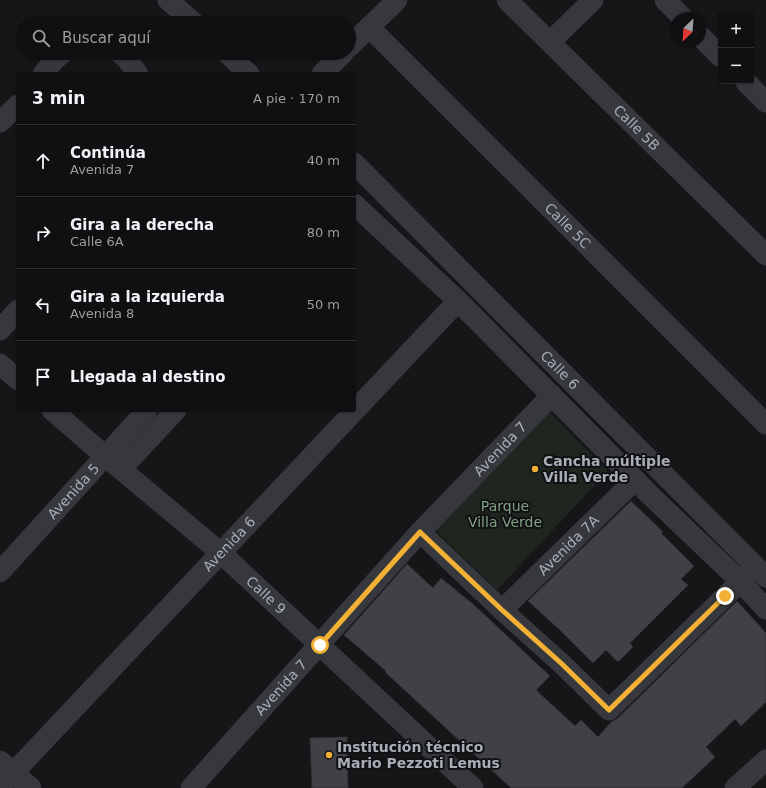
<!DOCTYPE html>
<html lang="es">
<head>
<meta charset="utf-8">
<style>
  :root { --surface:#101012; --page:#1e1e20; --text:#f1f3f6; --muted:#9c9d9f; --line:#303032 }
  body { margin:0; font-family:"DejaVu Sans",sans-serif; background:var(--page); color:var(--text) }
  .controls { position:absolute; right:12px; top:12px; display:grid; overflow:hidden; border-radius:4px; box-shadow:0 1px 3px #0004 }
  .controls button { width:36px; height:36px; display:grid; place-items:center; padding:0; border:0; border-bottom:1px solid var(--line); background:var(--surface); color:var(--text); font:20px sans-serif }
  .compass { position:absolute; left:670px; top:12px; width:36px; height:36px; border-radius:50%; background:var(--surface); box-shadow:0 1px 3px #0004; rotate:205deg }
  .stop { position:absolute; width:12px; height:12px; margin:-9px; border:3px solid #f2b134; border-radius:50%; background:#fff }
  .stop.end { background:#f2b134; border-color:#fff; box-shadow:0 1px 4px #0008 }
  .list { margin:0; padding:0; list-style:none }
  h2 { display:flex; justify-content:space-between; align-items:center; height:52px; margin:0; padding:0 16px; font-size:17px }
  h2 small { font-size:13px; font-weight:400; color:var(--muted) }
  .list li { display:grid; grid-template-columns:26px 1fr auto; gap:12px; align-items:center; box-sizing:border-box; height:72px; padding:0 16px; border-top:1px solid var(--line) }
  .list b { display:block; font-size:15px; white-space:nowrap }
  .list p { margin:0; font-size:13px; white-space:nowrap; color:var(--muted) }
  .list em { font-size:13px; font-style:normal; color:var(--muted) }
  .icon { flex:none; width:22px; height:22px; fill:none; stroke:currentColor; stroke-width:2; stroke-linecap:round; stroke-linejoin:round }
  .map { position:relative; flex:none; width:766px; height:788px; overflow:hidden }
  .search { position:absolute; background:var(--surface); box-shadow:0 1px 3px #0004; left:16px; top:16px; width:340px; height:44px; display:flex; align-items:center; gap:10px; box-sizing:border-box; padding:0 14px; border-radius:22px; color:var(--muted); font-size:15px }
  .panel { position:absolute; background:var(--surface); box-shadow:0 1px 3px #0004; left:16px; top:72px; width:340px; height:340px; border-radius:4px }
  .map>svg:first-child { display:block }
  .green { fill:#1e261f }
  .building { fill:#404145; stroke:#303034 }
  .lines { fill:none; stroke-linecap:round; stroke-linejoin:round }
  .street { stroke:#37383d; stroke-width:21 }
  .route { stroke:#f2b134; stroke-width:5 }
  .poi-dot { fill:#f2b134; stroke:#111113; stroke-width:1.5 }
  .labels { text-anchor:middle; stroke-width:4; stroke-linejoin:round; paint-order:stroke }
  .street-label { font-size:14px; fill:#a8adb8; stroke:#111113 }
  .poi-label { font-size:14px; font-weight:bold; fill:#a8adb8; stroke:#111113; text-anchor:start }
  .park-label { font-size:14px; fill:#7fa381; stroke:#111113 }
</style>
</head>
<body>
<div class="map">
<svg width="766" height="788" viewBox="0 0 766 788">
  <rect width="100%" height="100%" fill="#161618"/>
  <path class="green" d="M544,407L608,471L497,590L431,526Z"/>
  <g class="building">
    <path d="M631,501L663,532L661,533L694,566L681,579L688,585L630,643L633,647L618,662L606,650L593,663L562,632L528,601Z"/>
    <path d="M407,564L433,588L441,578L474,605L550,676L536,690L575,726L581,720L598,737L611,722L617,719L737,601L766,633V702L741,726L735,719L706,747L715,757L682,788H511L385,672L386,671L344,635Z"/>
    <path d="M347,737L348,788H312L310,738Z"/>
  </g>
  <g class="lines">
    <g class="street">
      <path d="M168,0L194,23"/>
      <path id="s1" d="M507,0L766,255"/>
      <path d="M665,0L683,18"/>
      <path id="s2" d="M369,27L766,424"/>
      <path d="M700,36L721,57"/>
      <path d="M550,42L593,0"/>
      <path d="M349,47L397,0"/>
      <path d="M120,53L126,58L138,74"/>
      <path d="M227,53L249,74"/>
      <path d="M43,74L55,59L63,53"/>
      <path d="M322,74L343,53"/>
      <path d="M745,81L766,102"/>
      <path d="M0,122L18,105"/>
      <path id="s3" d="M354,163L766,577"/>
      <path d="M354,204L458,301L650,495L740,581L766,609"/>
      <path d="M0,330L18,310"/>
      <path d="M0,364L18,380"/>
      <path id="s4" d="M52,410L105,456L221,553L473,788"/>
      <path d="M121,469L176,410"/>
      <path d="M420,532L502,610L562,664L609,710L750,572"/>
      <path id="s5" d="M0,572L147,410"/>
      <path id="s6" d="M502,610L635,480"/>
      <path d="M0,761L31,788"/>
      <path id="s7" d="M0,787L458,301"/>
      <path id="s8" d="M191,788L420,532L552,395"/>
      <path d="M735,788L766,760"/>
    </g>
  </g>
  <g class="lines">
    <path class="route" d="M320,645L420,532L502,610L562,664L609,710L725,596"/>
  </g>
  <g class="poi-dot">
    <circle cx="535" cy="469" r="4"/>
    <circle cx="329" cy="755" r="4"/>
  </g>
  <g class="labels">
    <g class="street-label">
      <text dy="5" stroke="none"><textPath href="#s1" startOffset="182">Calle 5B</textPath></text>
      <text dy="5" stroke="none"><textPath href="#s2" startOffset="281">Calle 5C</textPath></text>
      <text dy="5" stroke="none"><textPath href="#s3" startOffset="292">Calle 6</textPath></text>
      <text dy="5" stroke="none"><textPath href="#s8" startOffset="459">Avenida 7</textPath></text>
      <text dy="5" stroke="none"><textPath href="#s5" startOffset="109">Avenida 5</textPath></text>
      <text dy="5" stroke="none"><textPath href="#s7" startOffset="334">Avenida 6</textPath></text>
      <text dy="5" stroke="none"><textPath href="#s6" startOffset="93">Avenida 7A</textPath></text>
      <text dy="5" stroke="none"><textPath href="#s4" startOffset="283">Calle 9</textPath></text>
      <text dy="5" stroke="none"><textPath href="#s8" startOffset="135">Avenida 7</textPath></text>
    </g>
    <g class="poi-label">
      <text x="543" y="466">Cancha múltiple<tspan x="543" dy="16">Villa Verde</tspan></text>
      <text x="337" y="752">Institución técnico<tspan x="337" dy="16">Mario Pezzoti Lemus</tspan></text>
    </g>
    <g class="park-label">
      <text x="505" y="511">Parque<tspan x="505" dy="16">Villa Verde</tspan></text>
    </g>
  </g>
</svg>
<div class="controls">
<button>+</button>
<button>−</button>
</div>
<svg class="compass" viewBox="-18 -18 36 36"><path d="M0-13l5 13h-10z" fill="#e53935"/><path d="M0 13l5-13h-10z" fill="#9c9d9f"/></svg>
<div class="stop" style="left:320px;top:645px"></div>
<div class="stop end" style="left:725px;top:596px"></div>
<div class="search"><svg class="icon" aria-label="search" viewBox="0 0 24 24"><circle cx="10" cy="10" r="6"/><path d="M15 15l6 6"/></svg>Buscar aquí</div>
<section class="panel">
<h2>3 min<small>A pie · 170 m</small></h2>
<ul class="list">
<li><svg class="icon" aria-label="ahead" viewBox="0 0 24 24"><path d="M12 20V5M6 11l6-6 6 6"/></svg><div><b>Continúa</b><p>Avenida 7</p></div><em>40 m</em></li>
<li><svg class="icon" aria-label="right" viewBox="0 0 24 24"><path d="M7 20v-9h11M14 6l5 5-5 5"/></svg><div><b>Gira a la derecha</b><p>Calle 6A</p></div><em>80 m</em></li>
<li><svg class="icon" aria-label="left" viewBox="0 0 24 24"><path d="M17 20v-9H6M10 6l-5 5 5 5"/></svg><div><b>Gira a la izquierda</b><p>Avenida 8</p></div><em>50 m</em></li>
<li><svg class="icon" aria-label="arrive" viewBox="0 0 24 24"><path d="M6 21V4h12l-3 4 3 4H6"/></svg><div><b>Llegada al destino</b></div></li>
</ul>
</section>
</div>
</body>
</html>
